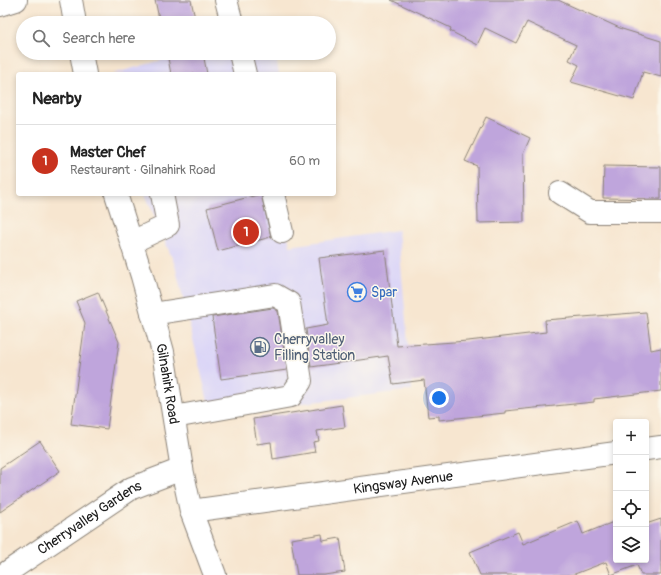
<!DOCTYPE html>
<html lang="en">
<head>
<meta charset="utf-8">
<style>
  :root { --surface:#fff; --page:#f2f2f2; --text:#222; --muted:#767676; --line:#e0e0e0; --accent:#c8321e }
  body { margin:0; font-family:Pangolin,sans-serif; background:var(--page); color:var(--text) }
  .controls { position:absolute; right:12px; bottom:12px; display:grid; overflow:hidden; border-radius:4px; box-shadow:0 2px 6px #0003 }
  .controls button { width:36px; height:36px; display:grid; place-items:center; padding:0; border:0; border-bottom:1px solid var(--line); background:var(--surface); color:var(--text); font:20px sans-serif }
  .you { position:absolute; left:439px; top:398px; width:14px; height:14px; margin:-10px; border:3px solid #fff; border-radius:50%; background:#1a73e8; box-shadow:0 0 0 6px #1a73e833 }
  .badge { display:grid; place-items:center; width:26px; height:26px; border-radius:50%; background:var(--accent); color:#fff; font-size:13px; font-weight:700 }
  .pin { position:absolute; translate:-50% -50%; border:2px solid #fff; box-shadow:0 1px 4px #0006 }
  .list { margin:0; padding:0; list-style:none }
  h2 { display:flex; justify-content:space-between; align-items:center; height:52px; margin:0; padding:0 16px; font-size:17px }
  h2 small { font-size:13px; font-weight:400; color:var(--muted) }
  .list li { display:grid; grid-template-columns:26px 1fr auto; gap:12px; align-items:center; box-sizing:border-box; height:72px; padding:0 16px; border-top:1px solid var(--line) }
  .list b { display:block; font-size:15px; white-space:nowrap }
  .list p { margin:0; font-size:13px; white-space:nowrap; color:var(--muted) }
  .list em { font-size:13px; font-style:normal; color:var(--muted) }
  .icon { flex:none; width:22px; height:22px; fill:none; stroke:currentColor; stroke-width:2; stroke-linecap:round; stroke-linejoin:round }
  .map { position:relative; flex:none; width:661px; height:575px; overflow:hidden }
  .search { position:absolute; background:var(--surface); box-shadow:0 2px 6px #0003; left:16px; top:16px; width:320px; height:44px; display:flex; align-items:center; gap:10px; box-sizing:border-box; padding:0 14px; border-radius:22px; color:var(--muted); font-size:15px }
  .panel { position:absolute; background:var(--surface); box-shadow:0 2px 6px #0003; left:16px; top:72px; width:320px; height:124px; border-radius:4px }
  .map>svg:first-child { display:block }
  .built { fill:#dbd6f7 }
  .building { fill:#bfa5dc }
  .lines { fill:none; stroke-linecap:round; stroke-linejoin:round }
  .minor-casing { stroke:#8a8176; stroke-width:24 }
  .minor { stroke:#fff; stroke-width:22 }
  .labels { text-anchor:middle; stroke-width:3; stroke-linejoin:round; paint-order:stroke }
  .shop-label { font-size:14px; fill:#366cbe; stroke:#fbf7ec; text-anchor:start }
  .service-label { font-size:14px; fill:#4e5e75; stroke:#fbf7ec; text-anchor:start }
  .street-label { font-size:14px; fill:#1c1c1c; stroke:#fbf7ec }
</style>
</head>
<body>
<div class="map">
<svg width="661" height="575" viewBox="0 0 661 575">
  <rect width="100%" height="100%" fill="#fbf7ec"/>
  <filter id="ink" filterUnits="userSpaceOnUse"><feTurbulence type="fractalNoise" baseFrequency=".025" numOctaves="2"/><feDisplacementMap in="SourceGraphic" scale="8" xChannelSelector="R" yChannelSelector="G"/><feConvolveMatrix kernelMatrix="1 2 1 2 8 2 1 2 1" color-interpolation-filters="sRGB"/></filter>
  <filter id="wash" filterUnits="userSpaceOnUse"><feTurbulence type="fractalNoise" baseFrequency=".012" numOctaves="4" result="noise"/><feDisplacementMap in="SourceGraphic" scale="16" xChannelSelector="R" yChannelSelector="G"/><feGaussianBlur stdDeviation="0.9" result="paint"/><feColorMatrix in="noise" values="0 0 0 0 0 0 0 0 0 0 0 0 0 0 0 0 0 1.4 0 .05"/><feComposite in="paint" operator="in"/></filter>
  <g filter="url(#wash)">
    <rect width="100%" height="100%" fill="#f7e6d0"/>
    <g class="built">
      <path d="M187,53H275L279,74H112Z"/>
      <path d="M145,194H279L290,246L398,230L412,390L211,414L175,265Z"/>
    </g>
    <g id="blocks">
      <g class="building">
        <path d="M155,0H191L196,23H160Z"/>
        <path d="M391,0H558L622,29L661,41V77L643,72L634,100L571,82L579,65L569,60L576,45L527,22L516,43L485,28L477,45L450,31L451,28Z"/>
        <path d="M167,53H203L207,74H171Z"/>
        <path d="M486,117L530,138L523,154L524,222L478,223L477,166L465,161Z"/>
        <path d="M604,166L661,167V199L603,198Z"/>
        <path d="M261,194L271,237L218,251L207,208Z"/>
        <path d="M385,250L397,346L468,341L546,332L545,320L646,312L651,350L661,348V391L594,399V402L505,411V413L439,420V416L428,417L424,380L393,384L388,356L311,367L306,329L328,325L319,258Z"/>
        <path d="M98,292L119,342L107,429L71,424L85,323L76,301Z"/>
        <path d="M273,308L278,311L287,370L221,379L212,317Z"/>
        <path d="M342,405L345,427L317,431L319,441L313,442L315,452L273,459L271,442L257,444L253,419Z"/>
        <path d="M40,441L60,471L0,512V468Z"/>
        <path d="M661,519V575H641L637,565L611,575L606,562L572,575H480L470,552L518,532L523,544L578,521L583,534L616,521V560H646V524Z"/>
        <path d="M322,534L323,541L340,538L345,572L324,575H297L291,539Z"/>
      </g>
    </g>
  </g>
  <g filter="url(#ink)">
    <use href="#blocks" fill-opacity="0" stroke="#8a8176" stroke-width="1"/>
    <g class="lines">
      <g class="minor-casing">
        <g id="minor">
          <path d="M71,0L75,23"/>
          <path d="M226,0L232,23"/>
          <path d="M0,5L16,0"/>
          <path d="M81,53L85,74"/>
          <path d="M240,53L245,74"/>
          <path d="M560,193L590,212H661"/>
          <path id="s1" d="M116,194L142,276L163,352L182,469L191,511L215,575"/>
          <path d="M273,194L282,232"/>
          <path d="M132,242L168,225L162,194"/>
          <path d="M152,314L275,295L289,303L301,381L291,396L174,417"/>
          <path d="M646,449L661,447"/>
          <path id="s2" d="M191,511L616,453"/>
          <path id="s3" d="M3,575L132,488L182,469"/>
        </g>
      </g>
      <use href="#minor" class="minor"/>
    </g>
  </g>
  <defs>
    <g id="supermarket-ring" transform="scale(1)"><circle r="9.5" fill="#fbf7ec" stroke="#3f7fe0" stroke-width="1.5"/><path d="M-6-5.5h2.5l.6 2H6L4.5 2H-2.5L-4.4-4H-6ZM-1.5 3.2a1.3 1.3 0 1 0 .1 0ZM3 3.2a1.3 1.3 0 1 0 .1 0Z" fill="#3f7fe0"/></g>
    <g id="fuel-ring" transform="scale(1)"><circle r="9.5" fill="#fbf7ec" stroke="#5c6f8a" stroke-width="1.5"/><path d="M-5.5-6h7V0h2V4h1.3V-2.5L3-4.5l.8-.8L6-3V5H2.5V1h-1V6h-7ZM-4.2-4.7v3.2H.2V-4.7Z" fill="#5c6f8a"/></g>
  </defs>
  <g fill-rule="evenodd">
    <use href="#supermarket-ring" x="357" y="292"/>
    <use href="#fuel-ring" x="260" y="347"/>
  </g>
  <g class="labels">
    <g class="shop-label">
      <text x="371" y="297">Spar</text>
    </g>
    <g class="service-label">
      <text x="274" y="344">Cherryvalley<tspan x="274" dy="16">Filling Station</tspan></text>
    </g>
    <g class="street-label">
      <text dy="5" stroke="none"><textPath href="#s1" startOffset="197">Gilnahirk Road</textPath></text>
      <text dy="5" stroke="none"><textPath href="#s2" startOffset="214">Kingsway Avenue</textPath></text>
      <text dy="5" stroke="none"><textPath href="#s3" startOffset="104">Cherryvalley Gardens</textPath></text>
    </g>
  </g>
</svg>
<div class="controls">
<button>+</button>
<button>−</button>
<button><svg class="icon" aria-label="locate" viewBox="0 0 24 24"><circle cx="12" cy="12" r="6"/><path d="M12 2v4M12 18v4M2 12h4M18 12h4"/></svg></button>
<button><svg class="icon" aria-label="layers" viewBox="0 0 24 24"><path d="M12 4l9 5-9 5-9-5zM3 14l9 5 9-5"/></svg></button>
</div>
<div class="you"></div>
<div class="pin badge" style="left:246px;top:232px">1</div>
<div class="search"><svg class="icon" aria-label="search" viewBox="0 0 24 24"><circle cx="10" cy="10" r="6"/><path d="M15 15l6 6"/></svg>Search here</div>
<section class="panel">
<h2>Nearby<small></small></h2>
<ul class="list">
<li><span class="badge">1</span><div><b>Master Chef</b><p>Restaurant · Gilnahirk Road</p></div><em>60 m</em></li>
</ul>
</section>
</div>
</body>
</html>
